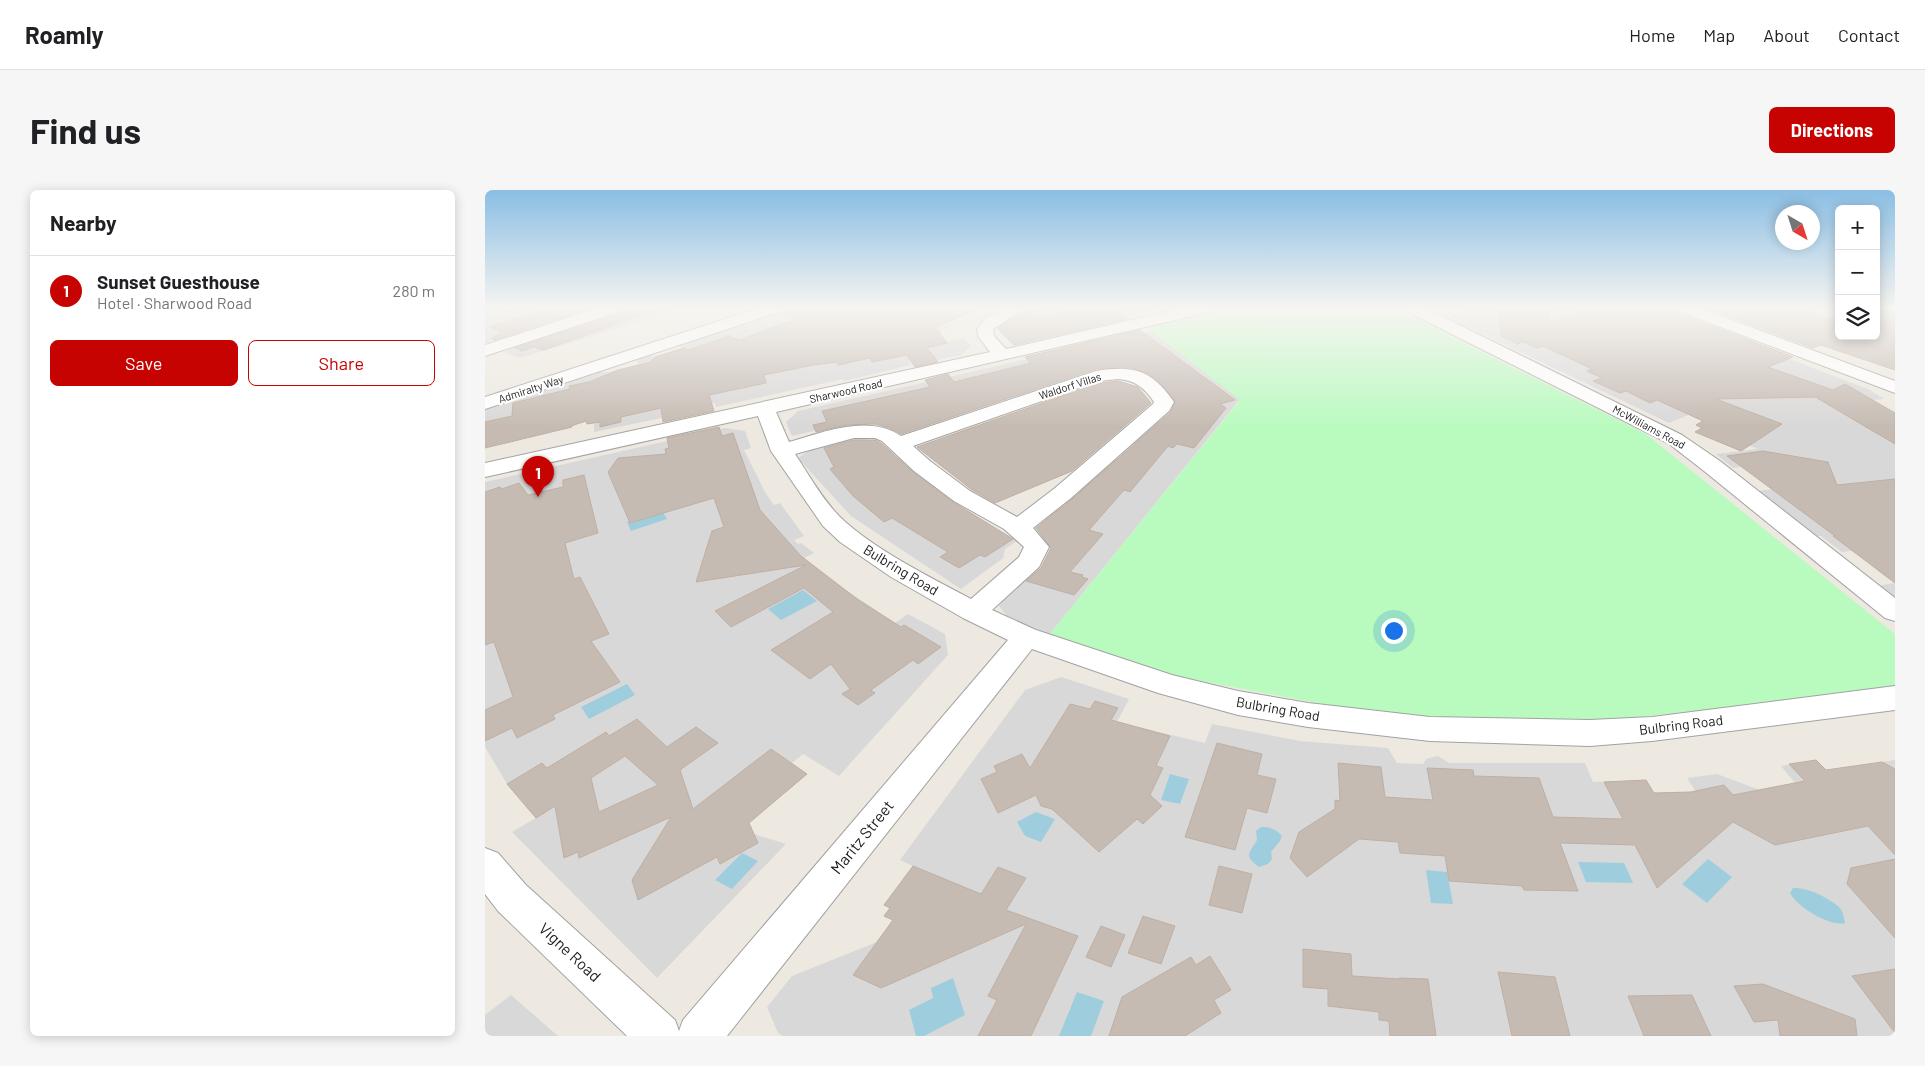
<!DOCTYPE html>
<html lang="en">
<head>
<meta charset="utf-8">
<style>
  :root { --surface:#fff; --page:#f6f6f6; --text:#202124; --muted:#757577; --line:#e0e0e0; --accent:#c60300 }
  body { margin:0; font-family:Barlow,sans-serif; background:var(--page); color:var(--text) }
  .controls { position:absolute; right:15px; top:15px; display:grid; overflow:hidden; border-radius:8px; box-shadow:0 2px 12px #0003 }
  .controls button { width:45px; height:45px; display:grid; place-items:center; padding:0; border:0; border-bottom:1px solid var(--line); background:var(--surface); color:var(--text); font:25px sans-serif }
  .compass { position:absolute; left:1290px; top:15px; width:45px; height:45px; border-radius:50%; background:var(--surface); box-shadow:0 2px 12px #0003; rotate:141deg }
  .you { position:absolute; left:908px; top:440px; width:18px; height:18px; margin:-12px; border:4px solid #fff; border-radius:50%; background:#1a73e8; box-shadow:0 0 0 8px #1a73e833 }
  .badge { display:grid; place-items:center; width:32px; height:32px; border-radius:50%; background:var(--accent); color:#fff; font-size:16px; font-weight:700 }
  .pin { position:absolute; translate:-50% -41px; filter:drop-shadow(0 1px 2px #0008) }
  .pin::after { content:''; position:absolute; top:26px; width:18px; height:15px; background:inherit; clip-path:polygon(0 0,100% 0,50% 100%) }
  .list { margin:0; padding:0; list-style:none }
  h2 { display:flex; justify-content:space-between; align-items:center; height:65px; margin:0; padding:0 20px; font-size:21px }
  h2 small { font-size:16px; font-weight:400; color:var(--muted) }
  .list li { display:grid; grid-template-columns:32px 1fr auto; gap:15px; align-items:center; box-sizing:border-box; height:70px; padding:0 20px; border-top:1px solid var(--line) }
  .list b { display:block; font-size:19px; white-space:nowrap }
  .list p { margin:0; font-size:16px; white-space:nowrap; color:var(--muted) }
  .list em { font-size:16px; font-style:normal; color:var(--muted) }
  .actions { display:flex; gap:10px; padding:15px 20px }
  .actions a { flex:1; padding:11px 0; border:1px solid var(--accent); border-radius:8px; text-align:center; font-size:18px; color:var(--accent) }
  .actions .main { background:var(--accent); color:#fff }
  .icon { flex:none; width:28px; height:28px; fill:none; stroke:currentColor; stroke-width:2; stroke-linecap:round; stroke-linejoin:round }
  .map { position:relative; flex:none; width:1410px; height:846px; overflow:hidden; border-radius:8px }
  header { display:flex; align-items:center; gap:30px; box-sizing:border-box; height:70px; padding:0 25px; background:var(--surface); border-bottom:1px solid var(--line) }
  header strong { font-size:24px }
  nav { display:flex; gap:28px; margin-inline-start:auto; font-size:18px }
  .intro { display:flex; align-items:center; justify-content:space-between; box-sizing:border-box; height:120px; padding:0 30px }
  h1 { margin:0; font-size:35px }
  .button { padding:12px 22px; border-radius:8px; background:var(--accent); color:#fff; font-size:18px; font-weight:700 }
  main { display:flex; gap:30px; padding:0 30px }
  aside { flex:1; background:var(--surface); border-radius:8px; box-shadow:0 2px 12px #0003 }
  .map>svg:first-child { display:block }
  .residential { fill:#d9d8d8 }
  .park { fill:#b9fbbf }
  .water { fill:#9ecedd }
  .building { fill:#c5bbb3; stroke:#bfafa2; fill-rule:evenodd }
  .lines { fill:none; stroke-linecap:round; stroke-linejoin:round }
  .minor-casing { stroke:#a2a2a2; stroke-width:2 }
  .minor { fill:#fff; fill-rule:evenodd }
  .labels { text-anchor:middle; stroke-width:4.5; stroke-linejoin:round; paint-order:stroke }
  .far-street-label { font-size:11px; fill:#1b1b1b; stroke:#fff }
  .street-label { font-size:14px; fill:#1b1b1b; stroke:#fff }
  .near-street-label { font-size:16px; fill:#1b1b1b; stroke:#fff }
</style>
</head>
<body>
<header>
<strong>Roamly</strong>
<nav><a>Home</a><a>Map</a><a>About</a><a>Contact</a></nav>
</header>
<div class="intro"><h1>Find us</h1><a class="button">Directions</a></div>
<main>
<aside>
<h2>Nearby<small></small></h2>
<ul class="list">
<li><span class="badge">1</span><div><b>Sunset Guesthouse</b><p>Hotel · Sharwood Road</p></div><em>280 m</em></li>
</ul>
<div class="actions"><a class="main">Save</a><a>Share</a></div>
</aside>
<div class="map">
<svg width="1410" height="846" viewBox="0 0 1410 846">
  <rect width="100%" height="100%" fill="#ede9e0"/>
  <g class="residential">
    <path d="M0,118H108L70,131L62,128L58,130L64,132L0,153Z"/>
    <path d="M143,118H201L35,168L18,162Z"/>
    <path d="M302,118H508L501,121L496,119L461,133L468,135L455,142L461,152L478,148L486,156L476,165L447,171L444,167L424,171L426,175L359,191L358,189L231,217L230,213L209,217L205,222L109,242V229L88,233L87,237L61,243L35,242V250L14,255V245L0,248V219L113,182H126L154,175L151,169L165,165L170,167L198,158L194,155Z"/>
    <path d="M539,118H670L668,121L536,151L529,144L519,145L515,142L524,139L515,130Z"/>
    <path d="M987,118H1170L1383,199L1399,209L1377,211L1383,215L1395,214L1410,223V409L1393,396L1410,393L1393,381L1399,380L1373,360L1357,362L1336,346H1332L1273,301L1288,299L1270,274L1248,278L1231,264L1273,259L1231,242L1222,247L1210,242L1217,238L1211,235L1220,230L1206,224L1184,233L966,129L969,123Z"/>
    <path d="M666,141L755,209L564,445L528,434L514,416L526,396L547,375L563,379L587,338L555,329L568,317L585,321L609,304L590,299L601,287L609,289L622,276L621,268L642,271L658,256L643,252L682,216L698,215L700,208L683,209L674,201L688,197L678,190L664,193L657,186L670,183L664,177L650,180L645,176L651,166L402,227L345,237L307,246L301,232L313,221Z"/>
    <path d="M240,238L260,241L266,258L259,260L280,302L289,315L295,313L319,346L309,350L313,354L316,353L329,363L319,368L343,387L339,413L361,400L410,433L423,424L460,444L463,465L354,586L318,564L307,573L322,584L263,633L269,644L301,654L172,788L27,642L51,628L22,594L0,557V292Z"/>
    <path d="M378,246L387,254L421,304L504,335L532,351L520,359L518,368L476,399L366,326L313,268L333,254Z"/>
    <path d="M576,487L644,509L632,532L720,553L727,534L815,551L903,558L912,573L938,574L941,569L953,566L964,573H1100L1108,592L1161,590L1169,603L1211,602L1202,588L1232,584L1275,600L1310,593L1296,576L1331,570L1346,585L1384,574L1410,570V846H298L293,843L282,817L307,786L392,752L407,730L399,726L405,718L399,715L428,676L415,670L540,500Z"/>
    <path d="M26,805L73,846H0V825Z"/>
  </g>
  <path class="park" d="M728,118H909L1161,244L1410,444V499L1136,529L1057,531L953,529L853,517L680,484L564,445L755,210L657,134Z"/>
  <g class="water">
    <path d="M177,321L182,329L146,341L142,332Z"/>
    <path d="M318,400L332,411L296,430L283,419Z"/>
    <path d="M142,494L150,505L104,529L96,517Z"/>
    <path d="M685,584L704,589L695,614L676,610Z"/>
    <path d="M551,622L570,629L556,652L540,646L532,632Z"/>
    <path d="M776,637C785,637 791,639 797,646L795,651L786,662L787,669L783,674L774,677C758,665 764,664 772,650L771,641Z"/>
    <path d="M257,663L273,671L247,699L230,690Z"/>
    <path d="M1223,669L1247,687L1222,713L1197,694Z"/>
    <path d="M1093,672L1139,673L1148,693L1101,692Z"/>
    <path d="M941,680L962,682L968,714L946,713Z"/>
    <path d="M1308,698C1322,697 1345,708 1355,718C1358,722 1359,728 1360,733C1345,737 1312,717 1305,703Z"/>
    <path d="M468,788L480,825L439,846H431L424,820L448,808L446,798Z"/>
    <path d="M592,802L619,811L606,846H574Z"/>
  </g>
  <g class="building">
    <path d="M64,118H106L10,150L7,149L17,142L4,137Z"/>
    <path d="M140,118H164L165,122L59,160L48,157L37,161L30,158L137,123Z"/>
    <path d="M301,118L494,119L450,137L462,153L442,158L453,172L430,177L422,165L387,172L385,168L353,175L352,172L329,175L279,185L281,193L224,205L229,221L178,232L176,218L136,227V232L115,237V232L102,234L101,231L86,236L87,237L0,258V232L27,226L28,213L85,199L84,196L104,192L133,180L166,172L170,167L199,158L203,160L244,146L254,150L312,129L296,123Z"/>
    <path d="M600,118H628L642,129L529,155L512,138L537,123L547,121L555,127Z"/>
    <path d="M1014,118H1064L1063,132L1111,118H1189L1192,123L1308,167L1283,177L1348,200L1360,194L1410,223V254L1332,208L1334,207L1231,209L1297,234L1256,261L1210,242L1217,238L1211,235L1218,231L1172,210L1165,213L1141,201L1135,203L1108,191L1117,188L1102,181L1107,179L1058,156L1052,158L1038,152L1032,154L1016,146Z"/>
    <path d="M1222,118H1314L1354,131V146H1391V118H1410V180L1336,155L1328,158Z"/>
    <path d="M655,140L750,210L735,214L741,218L709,258L692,254L688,258L683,256L645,302L639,300L604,340L618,344L585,382L598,385L597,387L603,389L589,405L541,391L556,378L566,358L551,338L587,309L686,222L690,211L674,192L666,185L647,178L611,179L416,244L404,238L390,234L361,235L331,242L328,235L342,232L337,221L445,197L440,190L463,184L469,192L546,173L540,167Z"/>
    <path d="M633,191L653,197L666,213L587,281L510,313L486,299L432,257L614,193Z"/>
    <path d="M234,237L237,246L248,243L275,320L316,366L372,409L416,437L419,435L456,457L433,474L428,470L386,500L390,503L373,515L357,504L365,499L346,474L325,489L286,460L348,422L319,398L246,437L230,421L321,375L211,392L227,341L239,337L229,308L145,333L123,282L133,268L181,264L180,259L184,258L182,248Z"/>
    <path d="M369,250H390L396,253L428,282L468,312L528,349L500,367L495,365L474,378L455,367L463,362L407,328L399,332L368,306L345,279L349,277L339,258Z"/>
    <path d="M1278,261L1343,272L1352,295L1410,289V393L1348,346H1350L1242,266Z"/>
    <path d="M99,285L113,343L80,353L89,389L95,387L124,444L106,451L135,492L68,525L70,529L32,548L27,538L0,551V520L28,507L9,452L0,455V302L15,297L17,299L34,293L43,305L78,297V290Z"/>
    <path d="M610,511L633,518L626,530L685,546L671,576L678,578L665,605L677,616L658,634L652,629L614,662L567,619L556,616L551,605L513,623L496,589L512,582L509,576L537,564L545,578L585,514L605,519Z"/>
    <path d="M152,529L182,557L211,537L233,553L195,580L208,619L286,559L322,584L264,633L273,653L235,674L232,667L153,710L147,690L186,627L94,668L93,662L79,668L70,616L51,628L22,594L57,573L62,578L121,542L124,546ZM140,566L173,595L114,622L106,588Z"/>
    <path d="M732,553L777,564L772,585L791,589L782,623L762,618L750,660L700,647Z"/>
    <path d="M1331,570L1341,580L1397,572L1410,579V665L1383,636L1290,655L1248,632L1172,698L1150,655L1075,653L1093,701L1039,700L1037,696L964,691L960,666L915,663L913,652L874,649L822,687L805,668L814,642L850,619V610L855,611L853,573L896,577L900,607L948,610L942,578L988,580L989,586L1054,588L1068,627L1138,629L1119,592L1161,590L1169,603L1206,602L1239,595L1248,605L1320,591L1304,574Z"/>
    <path d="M1410,669V748L1362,694L1366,678Z"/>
    <path d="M428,676L496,704L513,677L541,688L521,720L593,746L546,846H493L512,810L503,806L541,734L396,798L368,785L408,730L399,726L405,718L399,715Z"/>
    <path d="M734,676L767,684L757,723L724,715Z"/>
    <path d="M658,726L690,736L676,774L643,763Z"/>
    <path d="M616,736L640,745L626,777L601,767Z"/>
    <path d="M818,759L866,764L867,786L914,789V788L943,789L951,846H905L904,831L894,830V822L843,816V799L818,797Z"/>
    <path d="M725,766L746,800L729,810L736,823L700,846H624L637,807L706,767L711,775Z"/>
    <path d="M1410,779V843L1367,786Z"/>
    <path d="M1013,782L1070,787L1085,846H1027Z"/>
    <path d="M1278,794L1370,829L1372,846H1295L1293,830L1269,832L1249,796Z"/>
    <path d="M1207,805L1226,846H1159L1143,806Z"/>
  </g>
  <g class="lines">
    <g class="minor-casing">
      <g id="minor">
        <path d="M113,118H138L136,121L0,166V155Z"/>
        <path d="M274,118H299L297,121L0,219V207Z"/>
        <path d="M519,118H541L508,139L509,146L521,159L698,118H729L727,121L721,123L291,222L304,252C339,242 383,224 416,246L611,181C649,175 667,180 689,212L684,221L586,308L548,338L564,357L554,377L507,420L551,440L687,485L753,501L823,513L945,527L1105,530L1167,527L1410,496V520L1167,551L1105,556L945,551L823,537L753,525L673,503L547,459L242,846H142L13,721L0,704V658L13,663L41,695L190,830L194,841L198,830L523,450L478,428L406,387L355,352L338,336L286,261L273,226L0,287V273L505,162L493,146L492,139L501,127ZM633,189C650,190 660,198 669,212L668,214L570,298L532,327L485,301L445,271L428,256L614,191ZM369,248H390L397,251L429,281L469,311L519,339L539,357L534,367L486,409C445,387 388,359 355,327C337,309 324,285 310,264Z"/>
        <path d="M919,118H940L1197,245L1235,271L1410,408V431L1400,428L1219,281L1183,253L921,121Z"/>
        <path d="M1191,118H1215L1410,191V203L1193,121Z"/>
      </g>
    </g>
    <use href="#minor" class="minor"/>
  </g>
  <linearGradient id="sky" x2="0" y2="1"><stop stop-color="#8abee4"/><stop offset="0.5" stop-color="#f7f5f1"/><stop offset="1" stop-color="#f7f5f1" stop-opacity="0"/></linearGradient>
  <rect width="1410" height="237" fill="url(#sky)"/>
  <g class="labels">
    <g class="far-street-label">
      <text transform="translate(585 196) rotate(-18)" y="4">Waldorf Villas</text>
      <text transform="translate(46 199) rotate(-18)" y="4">Admiralty Way</text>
      <text transform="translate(361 201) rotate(-13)" y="4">Sharwood Road</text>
      <text transform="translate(1164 237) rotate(28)" y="4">McWilliams Road</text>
    </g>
    <g class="street-label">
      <text transform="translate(416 380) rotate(31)" y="5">Bulbring Road</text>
      <text transform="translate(793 519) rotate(10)" y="5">Bulbring Road</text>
      <text transform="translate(1196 535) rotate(-7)" y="5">Bulbring Road</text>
    </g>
    <g class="near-street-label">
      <text transform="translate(377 647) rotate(-51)" y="6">Maritz Street</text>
      <text transform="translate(85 762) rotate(43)" y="6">Vigne Road</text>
    </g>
  </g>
</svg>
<div class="controls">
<button>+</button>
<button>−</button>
<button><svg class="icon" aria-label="layers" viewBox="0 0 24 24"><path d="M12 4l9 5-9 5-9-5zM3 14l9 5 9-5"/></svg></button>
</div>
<svg class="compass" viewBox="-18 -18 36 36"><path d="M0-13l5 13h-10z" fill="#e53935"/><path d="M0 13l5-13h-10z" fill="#757577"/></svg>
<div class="you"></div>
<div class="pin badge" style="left:53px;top:307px">1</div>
</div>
</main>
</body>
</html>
